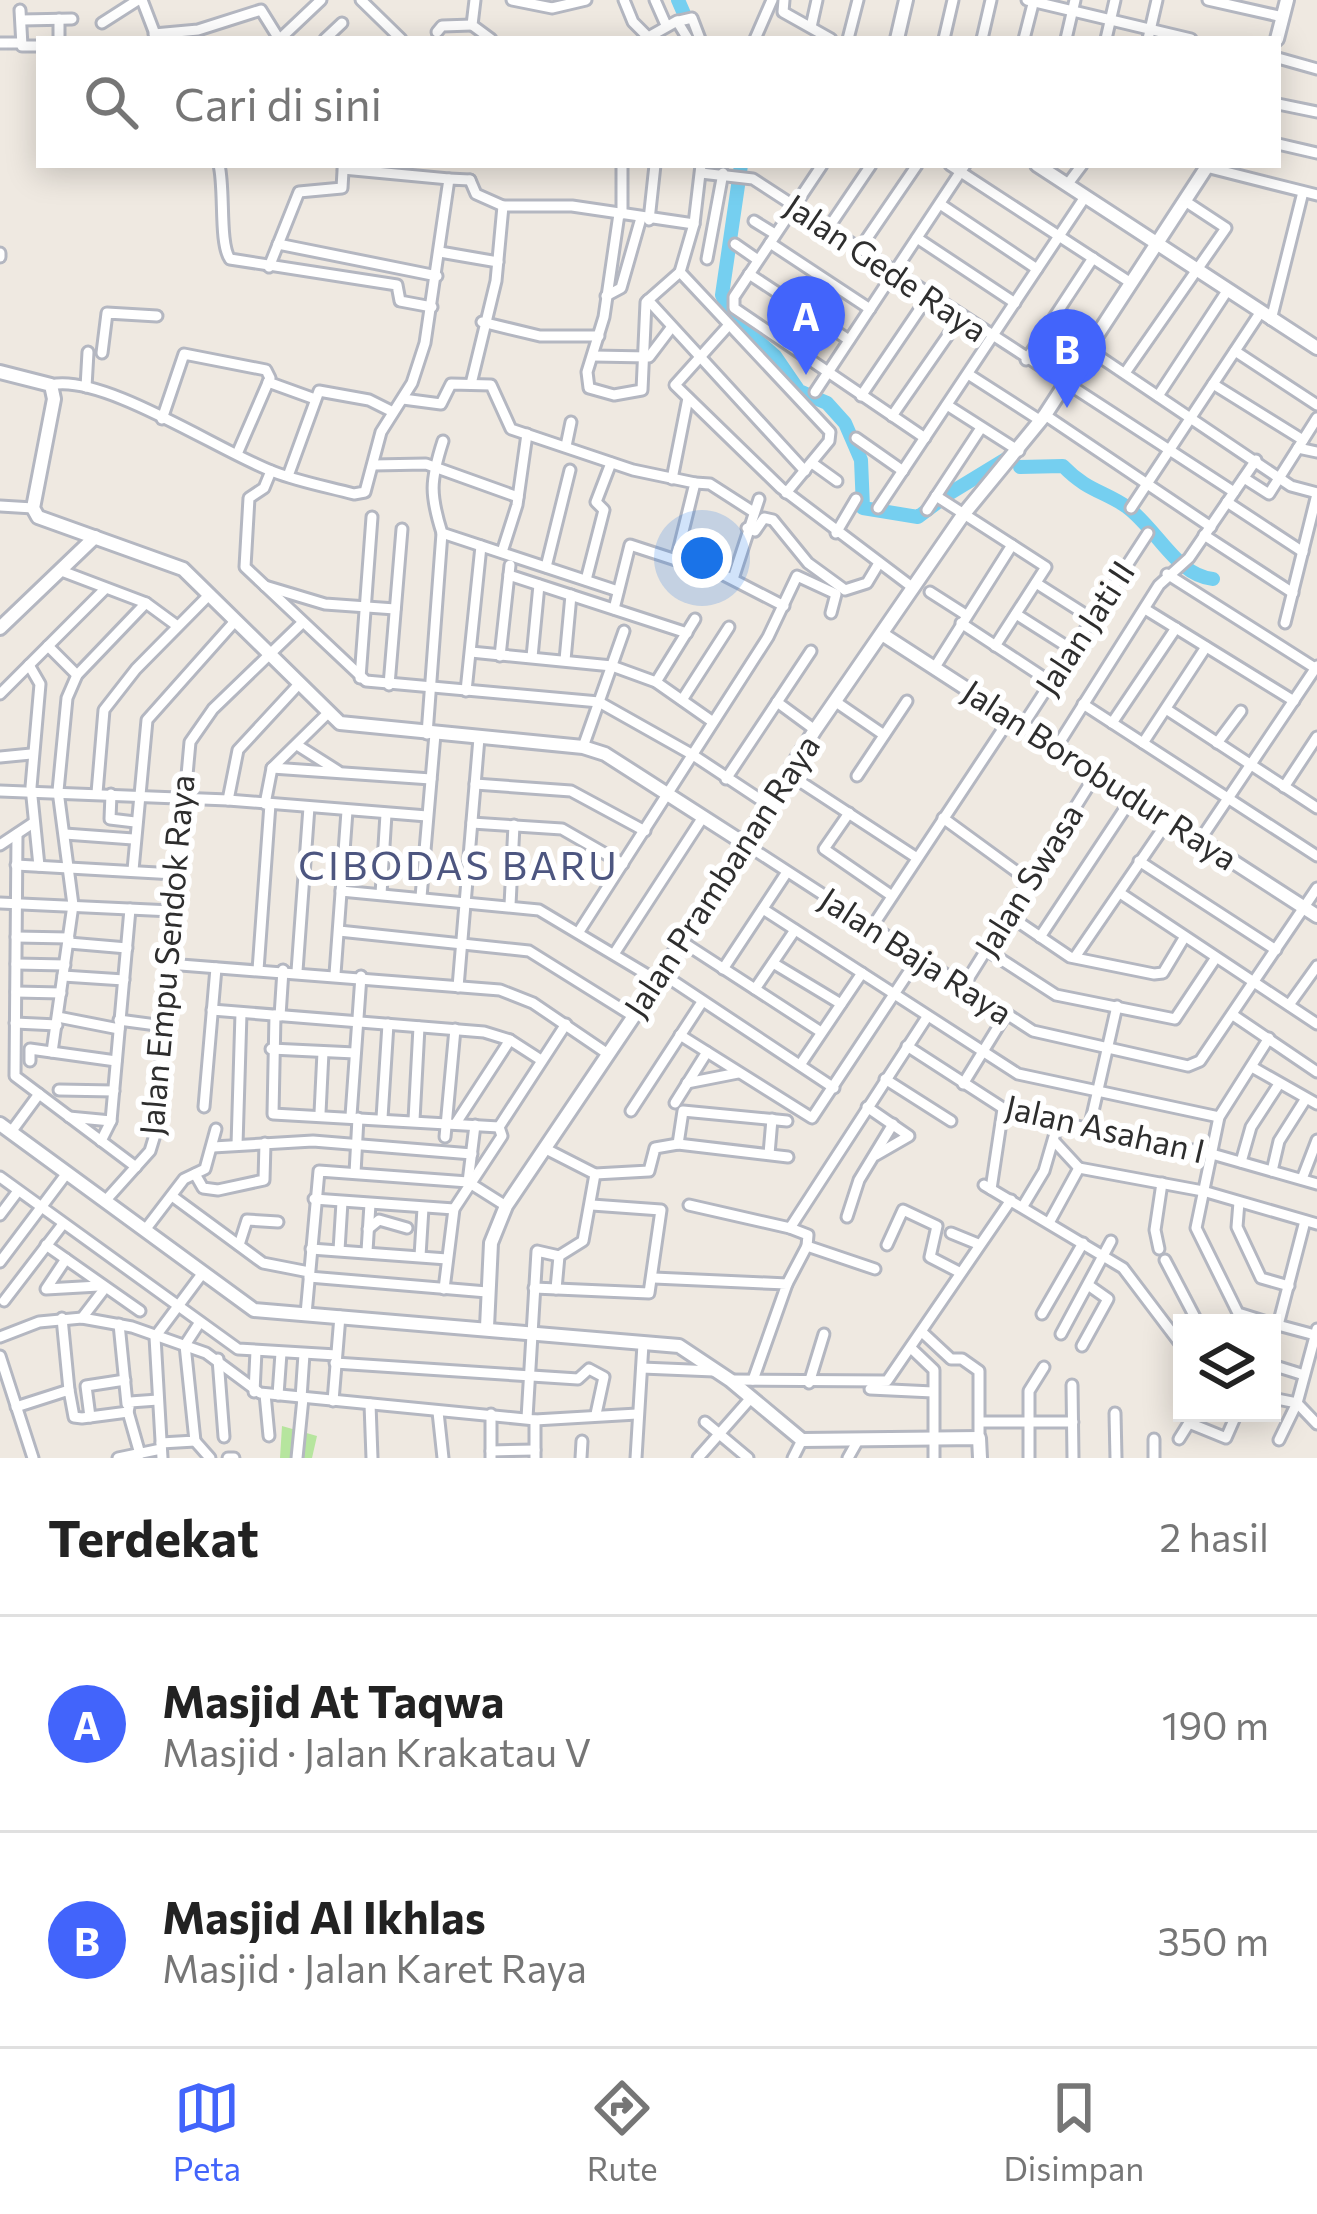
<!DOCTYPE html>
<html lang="id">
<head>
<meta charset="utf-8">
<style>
  :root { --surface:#fff; --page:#f6f6f6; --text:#222; --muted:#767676; --line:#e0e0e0; --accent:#4264fb }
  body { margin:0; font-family:Commissioner,sans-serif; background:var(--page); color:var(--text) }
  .controls { position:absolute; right:36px; bottom:36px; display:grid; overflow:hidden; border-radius:0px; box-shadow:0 6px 30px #0003 }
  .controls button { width:108px; height:108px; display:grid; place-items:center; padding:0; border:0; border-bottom:3px solid var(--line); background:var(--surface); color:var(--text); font:60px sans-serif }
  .you { position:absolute; left:702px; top:558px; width:42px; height:42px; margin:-30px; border:9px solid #fff; border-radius:50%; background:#1a73e8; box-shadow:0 0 0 18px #1a73e833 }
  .badge { display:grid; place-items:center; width:78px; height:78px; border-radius:50%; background:var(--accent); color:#fff; font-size:39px; font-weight:700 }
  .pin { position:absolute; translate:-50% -99px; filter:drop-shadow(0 3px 6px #0008) }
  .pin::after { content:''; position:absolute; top:63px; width:42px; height:36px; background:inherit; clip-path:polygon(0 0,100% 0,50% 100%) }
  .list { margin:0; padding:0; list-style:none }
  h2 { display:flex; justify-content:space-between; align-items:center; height:156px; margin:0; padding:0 48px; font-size:51px }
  h2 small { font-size:39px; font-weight:400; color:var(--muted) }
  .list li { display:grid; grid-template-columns:78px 1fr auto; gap:36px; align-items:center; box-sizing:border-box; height:216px; padding:0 48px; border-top:3px solid var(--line) }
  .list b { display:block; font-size:45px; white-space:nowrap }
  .list p { margin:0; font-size:39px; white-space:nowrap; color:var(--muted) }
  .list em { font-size:39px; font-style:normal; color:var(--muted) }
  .icon { flex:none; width:66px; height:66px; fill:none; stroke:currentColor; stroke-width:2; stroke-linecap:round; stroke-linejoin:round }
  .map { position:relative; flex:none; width:1317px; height:1458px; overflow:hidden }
  .search { position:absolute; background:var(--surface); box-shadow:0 6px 30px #0003; left:36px; right:36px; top:36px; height:132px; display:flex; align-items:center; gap:30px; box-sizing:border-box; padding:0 42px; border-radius:0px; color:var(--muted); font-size:45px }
  .sheet { height:588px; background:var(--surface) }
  nav { display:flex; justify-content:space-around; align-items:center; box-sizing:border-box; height:168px; border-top:3px solid var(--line); background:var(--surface); font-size:33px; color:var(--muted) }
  nav a { display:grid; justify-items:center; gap:6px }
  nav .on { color:var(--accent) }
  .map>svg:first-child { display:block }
  .green { fill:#b6e59e }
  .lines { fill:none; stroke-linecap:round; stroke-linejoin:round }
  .river { stroke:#75cff0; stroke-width:14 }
  .street-casing { stroke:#b4b7c1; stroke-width:15 }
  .secondary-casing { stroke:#b4b7c1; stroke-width:18 }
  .street { stroke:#fff; stroke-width:9 }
  .secondary { stroke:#fff; stroke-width:12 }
  .labels { text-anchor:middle; stroke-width:12; stroke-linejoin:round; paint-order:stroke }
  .street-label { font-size:33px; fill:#2e2e2e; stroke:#fff }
  .quarter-label { font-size:39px; letter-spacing:3px; fill:#4d5680; stroke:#fff }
</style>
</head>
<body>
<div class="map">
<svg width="1317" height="1458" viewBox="0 0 1317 1458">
  <rect width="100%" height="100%" fill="#efe9e1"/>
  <path class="green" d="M282,1426L317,1436L312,1458H280Z"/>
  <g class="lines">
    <g class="river">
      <path d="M678,0L695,39"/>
      <path d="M741,165L722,295L733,319L775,356L799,391L827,403L845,423L861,460L863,508L918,517L938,502"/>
      <path d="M1020,467L1063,466C1087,491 1104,491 1127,507C1157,529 1177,576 1213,579"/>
      <path d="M942,498L1006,459"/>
    </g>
    <g class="street-casing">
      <g id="street">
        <path d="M142,0L155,34"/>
        <path d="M361,0L401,39"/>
        <path d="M475,0L472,25L491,39"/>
        <path d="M512,0L552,8L586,0"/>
        <path d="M624,0L633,22L650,39"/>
        <path d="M655,0L666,25"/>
        <path d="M784,0L783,12L831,39"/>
        <path d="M1027,0L1191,39"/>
        <path d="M1208,0L1283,17"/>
        <path d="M20,10L22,46H39"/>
        <path d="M22,20L72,19"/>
        <path d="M679,21L692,18L700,39"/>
        <path d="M102,23L138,0"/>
        <path d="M811,27L817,0"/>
        <path d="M437,32L442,26L472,25"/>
        <path d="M154,34L198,30L261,10L279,39"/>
        <path d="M283,36L321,0"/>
        <path d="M59,39V19"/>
        <path d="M325,39L342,23"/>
        <path d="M645,39L677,21L688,39"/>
        <path d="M755,39L772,0"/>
        <path d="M848,39L858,0"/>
        <path d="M944,39L953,0"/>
        <path d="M982,39L991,0"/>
        <path d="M1024,39L1034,0"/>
        <path d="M1066,39L1075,0"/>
        <path d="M1106,39L1115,0"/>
        <path d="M1148,39L1157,0"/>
        <path d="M0,43H21"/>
        <path d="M1278,58L1317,69"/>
        <path d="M1278,104L1317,112"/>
        <path d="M1278,144L1317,153"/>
        <path d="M219,165C225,189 219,244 230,259L397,285L400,301L432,307"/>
        <path d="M822,165L734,297V308L925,438"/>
        <path d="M950,165L1131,283"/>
        <path d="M1206,167L1317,195"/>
        <path d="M343,169L449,179"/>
        <path d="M701,173L753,179L1234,492"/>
        <path d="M470,180L476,194L503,206H572L694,224"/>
        <path d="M1067,185L1082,165"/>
        <path d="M940,204L1037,269"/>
        <path d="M619,214L604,317L587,372L589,388L614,395L642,390L646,302L680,272L830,432L829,441L786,493"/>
        <path d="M622,214V165"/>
        <path d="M649,220L655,165"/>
        <path d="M754,221L775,234"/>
        <path d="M827,230L871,165"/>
        <path d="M917,238L1015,303"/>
        <path d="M770,243L870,309"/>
        <path d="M278,244L437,276"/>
        <path d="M735,244L758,260"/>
        <path d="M859,250L917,165"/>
        <path d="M440,252L498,262"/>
        <path d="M0,253V257"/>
        <path d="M707,259L723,173"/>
        <path d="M269,267L299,192L342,188L343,171"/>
        <path d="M680,272L694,224L701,165"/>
        <path d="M749,274L849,340"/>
        <path d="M606,296L621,288L641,218"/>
        <path d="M648,300L805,471"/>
        <path d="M1271,320L1303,192"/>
        <path d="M482,322L540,336H599"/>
        <path d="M728,326L675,385L781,488L912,587"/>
        <path d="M1088,349L1291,486L1317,493"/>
        <path d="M1235,351L1317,405"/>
        <path d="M102,353L107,313L157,316"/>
        <path d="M593,356L649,357L671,328"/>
        <path d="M1026,360L1093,258"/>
        <path d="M1125,373L1226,228L1185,201"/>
        <path d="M968,374L1041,421"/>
        <path d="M268,382L315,399"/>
        <path d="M471,384L496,281L503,206"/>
        <path d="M1213,384L1303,440"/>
        <path d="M51,385C103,373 222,453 274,472C300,482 328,487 354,494L365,492L381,432L412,383L425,343L449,179L470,180"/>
        <path d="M86,387L88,352"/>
        <path d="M815,392L965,165"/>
        <path d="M861,396L928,297"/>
        <path d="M1158,396L1227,291"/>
        <path d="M403,399L441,404L451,384L491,385L511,429L633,470L695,483L676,560L716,571L784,606"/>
        <path d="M947,405L1019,451"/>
        <path d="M1045,415L1211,527"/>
        <path d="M892,416L960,318"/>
        <path d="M162,419L184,354L266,370L270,378L237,454"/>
        <path d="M856,438L903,471"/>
        <path d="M443,441C430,481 430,495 442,533L618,591"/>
        <path d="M566,446L571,422"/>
        <path d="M1298,448L1317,452"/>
        <path d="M812,463L837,481"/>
        <path d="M373,465L426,464L518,497"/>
        <path d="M271,471L264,488L249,498L245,567L366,681L599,702L693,755L767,804"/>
        <path d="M288,476L319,391L369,400L393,412"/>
        <path d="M1244,478L1269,494L1317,418"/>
        <path d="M672,479L688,398"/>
        <path d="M695,483L710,484L752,511"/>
        <path d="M1227,502L1303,552"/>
        <path d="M0,506L33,508"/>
        <path d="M878,508L1085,197"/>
        <path d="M1131,508L1260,313"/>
        <path d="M927,510L981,428"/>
        <path d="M747,528L755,531L764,518L773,520L808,563L845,590L867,583L879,563"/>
        <path d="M836,533L856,499"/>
        <path d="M1204,535L1293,593"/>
        <path d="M502,552L517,505L527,434"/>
        <path d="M546,567L570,470"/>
        <path d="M59,570L146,603L176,625"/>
        <path d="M1167,574L1315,668"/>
        <path d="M509,575L687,633"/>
        <path d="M733,579L759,499"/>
        <path d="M586,580L604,510L596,502L611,463"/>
        <path d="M1036,583L1091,618"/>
        <path d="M265,586L325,604L395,609"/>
        <path d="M930,592L966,615"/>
        <path d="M614,609L630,545L676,560"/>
        <path d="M1145,609L1294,701"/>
        <path d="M1016,614L1071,649"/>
        <path d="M961,623L1049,681"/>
        <path d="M1285,623L1317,494"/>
        <path d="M48,646L77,675"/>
        <path d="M995,646L1046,567L1012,545"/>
        <path d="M471,652L612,666L656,682L713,722"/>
        <path d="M500,656L510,565"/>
        <path d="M532,657L539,585"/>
        <path d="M565,660L571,595"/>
        <path d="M29,665L40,684L31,787L39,866"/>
        <path d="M935,667L1012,545L936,496"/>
        <path d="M360,678L372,517"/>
        <path d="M656,682L695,619"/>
        <path d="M389,685L402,529"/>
        <path d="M466,691L481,546"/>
        <path d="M0,694L105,589"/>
        <path d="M682,700L729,627"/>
        <path d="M777,702L815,730"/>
        <path d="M836,702L884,735"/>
        <path d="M1083,704L1317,856"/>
        <path d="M1166,709L1317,808"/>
        <path d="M1112,723L1176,628"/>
        <path d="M1023,725L1148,533"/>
        <path d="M427,734L442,533"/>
        <path d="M1143,743L1206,647"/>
        <path d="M1217,743L1241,711"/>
        <path d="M297,745L338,771"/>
        <path d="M583,747L624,631"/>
        <path d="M1056,748L1159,585L1189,558L1256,460"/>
        <path d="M0,757L31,754"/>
        <path d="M272,768L431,779"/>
        <path d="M787,773L917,858"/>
        <path d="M857,776L907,701"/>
        <path d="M726,779L811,651"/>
        <path d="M475,784L571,791L645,831"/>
        <path d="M1284,787L1317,737"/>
        <path d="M0,791L228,800L427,816"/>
        <path d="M97,793L104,710L136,669L210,594"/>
        <path d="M111,794L110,819L135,822"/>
        <path d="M228,800L238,750L299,684"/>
        <path d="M265,804L272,768L329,712"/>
        <path d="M849,813L824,849L892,896"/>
        <path d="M943,818L1028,880"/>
        <path d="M472,823L562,829L623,864"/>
        <path d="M17,834L15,1076L136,1167"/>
        <path d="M65,834L133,839"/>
        <path d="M1200,840L1317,666"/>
        <path d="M742,842L1033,1031L1188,1066L1200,1061L1317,888"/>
        <path d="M0,845L33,823"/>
        <path d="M1139,861L1276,950"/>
        <path d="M16,865L175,874"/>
        <path d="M133,870L147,720L236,620"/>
        <path d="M341,891L539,910L656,980"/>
        <path d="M1120,893L1317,1024"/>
        <path d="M381,894L386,814"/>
        <path d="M421,897L435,734"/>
        <path d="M0,903L172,911"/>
        <path d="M510,905L514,825"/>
        <path d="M763,909L1018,1074L1219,1117"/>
        <path d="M1008,915L1070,957L1154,974L1163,973L1184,938"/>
        <path d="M872,927L1011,717"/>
        <path d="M580,930L768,637L797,576L836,594L831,613"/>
        <path d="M339,931L529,951L633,1016"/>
        <path d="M16,937L69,938"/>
        <path d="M1040,937L1132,798"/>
        <path d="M681,941L821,1032"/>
        <path d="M69,943L127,948"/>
        <path d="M985,949L1056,995L1175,1019L1215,959"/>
        <path d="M614,954L703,817"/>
        <path d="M1075,957L1168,821"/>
        <path d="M773,963L841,1004"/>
        <path d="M16,964L65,965"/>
        <path d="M168,964L500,990L533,1003L608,1054"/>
        <path d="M723,969L787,872"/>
        <path d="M258,970L270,804"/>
        <path d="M297,971L309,807"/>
        <path d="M661,973L834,1088"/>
        <path d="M335,974L347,811"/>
        <path d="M63,976L124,980"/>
        <path d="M458,987L479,738"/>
        <path d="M963,987L1096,774"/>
        <path d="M755,989L795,930"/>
        <path d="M16,992L61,993"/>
        <path d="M1289,1005L1317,966"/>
        <path d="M212,1010L484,1032L510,1040L541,1060"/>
        <path d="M275,1015L273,1114L499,1127"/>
        <path d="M1233,1015L1317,1072"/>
        <path d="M280,1016L283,970"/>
        <path d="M58,1017L119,1029"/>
        <path d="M119,1020L164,1026"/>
        <path d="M15,1023L57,1025"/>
        <path d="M680,1035L812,1118L918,958"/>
        <path d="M1269,1038L1219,1117L1196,1228L1238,1313L1270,1323"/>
        <path d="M907,1046L1009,1112L1212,1154L1317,1184"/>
        <path d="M271,1049L355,1053"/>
        <path d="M52,1052L73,905L58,791L67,698L77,675L146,603"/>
        <path d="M30,1061V1049L116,1061"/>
        <path d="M800,1065L862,973"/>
        <path d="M1252,1067L1317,1104"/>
        <path d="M885,1079L951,1121"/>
        <path d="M687,1083L738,1073"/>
        <path d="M963,1084L1006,1014"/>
        <path d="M59,1090L114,1091"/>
        <path d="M675,1103L707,1052"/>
        <path d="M204,1107L216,968"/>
        <path d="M867,1107L909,1136L876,1155"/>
        <path d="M631,1111L702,1002"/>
        <path d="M320,1113L323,1052"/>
        <path d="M351,1116L361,976"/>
        <path d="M69,1117L111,1121"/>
        <path d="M382,1118L388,1024"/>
        <path d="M414,1120L419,1027"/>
        <path d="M456,1123L510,1040"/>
        <path d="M499,1127L566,1024"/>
        <path d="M1089,1129L1117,1006"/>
        <path d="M11,1132L39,1094"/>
        <path d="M445,1137L455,1029"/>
        <path d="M101,1141L111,1121L130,909"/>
        <path d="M1054,1141L1079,1168"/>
        <path d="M678,1144L683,1111L787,1121"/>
        <path d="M237,1145L241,1013"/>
        <path d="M213,1147L313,1141L472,1154"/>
        <path d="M546,1149L595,1174L649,1171L655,1148L678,1144L788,1157"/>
        <path d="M769,1154L772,1119"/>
        <path d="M1241,1162L1251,1127L1279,1084"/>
        <path d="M1079,1168L1203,1191L1317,1224"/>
        <path d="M1272,1171L1279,1141L1305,1100"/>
        <path d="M355,1173L358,1118"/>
        <path d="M195,1174L203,1188L218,1190L264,1180L265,1143"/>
        <path d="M0,1177L238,1349L336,1355"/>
        <path d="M1302,1179L1317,1140"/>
        <path d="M468,1182L475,1125"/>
        <path d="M984,1185L1123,1268L1182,1346"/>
        <path d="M991,1189L1003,1109"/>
        <path d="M172,1196L263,1263L309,1272"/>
        <path d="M314,1199L454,1209"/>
        <path d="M106,1200L150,1151L154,1138L190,742L213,709L301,624"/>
        <path d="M1239,1202L1237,1227L1261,1278L1289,1286"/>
        <path d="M689,1205L790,1228L927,1017"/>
        <path d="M1023,1206L1044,1171L1058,1123"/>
        <path d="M0,1215L18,1191"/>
        <path d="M847,1217L859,1180L893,1124"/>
        <path d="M1050,1221L1079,1168"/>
        <path d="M790,1228L808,1235L807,1246L875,1269"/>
        <path d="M368,1229L379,1220L407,1228"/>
        <path d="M145,1230L184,1179L205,1169L216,1129"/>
        <path d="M951,1233L978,1244"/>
        <path d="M46,1245L140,1311"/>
        <path d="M239,1245L247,1220L278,1222"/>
        <path d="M887,1245L903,1210L937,1226L930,1257L959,1272"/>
        <path d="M311,1249L447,1259"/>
        <path d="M1159,1249L1155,1230L1162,1183"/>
        <path d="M339,1250L342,1202"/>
        <path d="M367,1251L370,1204"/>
        <path d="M420,1256L423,1208"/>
        <path d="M559,1256L583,1241L595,1174"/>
        <path d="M66,1259L46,1289L99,1286"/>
        <path d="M1165,1260L1198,1323"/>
        <path d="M0,1262L67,1173"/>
        <path d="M309,1277L487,1292"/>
        <path d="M654,1278L787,1284L753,1380"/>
        <path d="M787,1284L807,1246"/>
        <path d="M534,1288L649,1293L661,1210L592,1205"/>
        <path d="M444,1289L454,1209L502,1136L499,1127"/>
        <path d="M4,1301L63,1224"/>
        <path d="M306,1314L319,1171L468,1182L506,1206"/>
        <path d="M1042,1314L1083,1243"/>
        <path d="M62,1318L69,1390"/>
        <path d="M82,1318L105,1288"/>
        <path d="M119,1324L127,1404"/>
        <path d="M1274,1324L1315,1335"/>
        <path d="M1278,1325L1305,1221"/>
        <path d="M922,1332L951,1359H962L979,1371V1438"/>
        <path d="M1061,1334L1111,1241"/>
        <path d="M0,1337L39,1322L82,1318L132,1327L206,1353L260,1393L535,1420L637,1414"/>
        <path d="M1082,1346L1108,1299L1091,1287"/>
        <path d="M912,1349L934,1370V1458"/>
        <path d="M0,1356L33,1458"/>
        <path d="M218,1359L224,1437"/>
        <path d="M335,1363L578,1379L589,1369L604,1377L596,1414"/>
        <path d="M1272,1365L1304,1375"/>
        <path d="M642,1368L714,1371"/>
        <path d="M730,1380L887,1381L1011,1200"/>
        <path d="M809,1383L824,1334"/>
        <path d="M1072,1385L1073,1458"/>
        <path d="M870,1389L933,1392"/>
        <path d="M254,1392L256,1351"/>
        <path d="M265,1394L269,1436"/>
        <path d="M278,1395L281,1353"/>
        <path d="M301,1398L304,1354"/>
        <path d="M1272,1398L1297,1403L1317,1424"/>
        <path d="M333,1401L340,1316"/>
        <path d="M370,1404L372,1458"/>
        <path d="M16,1407L69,1390L74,1417L82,1418L128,1412L130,1402L158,1400"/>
        <path d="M128,1412L140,1454"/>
        <path d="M438,1412L443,1458"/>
        <path d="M1115,1413L1116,1458"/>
        <path d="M90,1417L86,1386L125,1380"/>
        <path d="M527,1418L537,1251L559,1256L556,1289"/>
        <path d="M705,1422L748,1458"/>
        <path d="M980,1422H1073"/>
        <path d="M1154,1439V1458"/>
        <path d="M1179,1439L1189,1423L1226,1438L1237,1413"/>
        <path d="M1279,1440L1297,1403L1317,1329"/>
        <path d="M195,1441L210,1458"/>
        <path d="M161,1443L195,1441L185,1345L200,1322"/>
        <path d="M491,1451L535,1450"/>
        <path d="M118,1458L161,1449"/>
        <path d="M162,1458L155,1337L202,1274"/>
        <path d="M228,1458H234"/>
        <path d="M297,1458L303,1398"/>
        <path d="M491,1458V1414"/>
        <path d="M535,1458V1420"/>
        <path d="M581,1458L582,1441"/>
        <path d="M636,1458L643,1344"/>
        <path d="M698,1458L750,1399"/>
        <path d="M793,1458L802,1440"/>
        <path d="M848,1458L857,1442"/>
        <path d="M1029,1458V1391L1044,1367"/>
      </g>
    </g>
    <g class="secondary-casing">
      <g id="secondary">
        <path d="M897,39L906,0"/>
        <path d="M1277,39L1287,0"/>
        <path d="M1037,165L1317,348"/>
        <path d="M0,372L51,385L54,399L33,508L38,517L183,569L340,723L583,747L605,754L742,842"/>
        <path d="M0,628L95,537"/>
        <path d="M882,634L1317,916"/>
        <path d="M0,1124L254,1310L679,1346L730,1380L802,1440L979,1438L980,1458"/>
        <path d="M487,1327L491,1243L506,1206L640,1007L815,730L963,515L1045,415L1208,165"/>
      </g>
    </g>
    <use href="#street" class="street"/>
    <use href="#secondary" class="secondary"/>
  </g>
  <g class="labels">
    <g class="street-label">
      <text transform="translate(886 268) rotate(34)" y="12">Jalan Gede Raya</text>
      <text transform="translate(1085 628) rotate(-57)" y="12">Jalan Jati II</text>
      <text transform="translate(1100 775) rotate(33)" y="12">Jalan Borobudur Raya</text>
      <text transform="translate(722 876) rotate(-57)" y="12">Jalan Prambanan Raya</text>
      <text transform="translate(1029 880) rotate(-58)" y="12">Jalan Swasa</text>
      <text transform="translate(167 955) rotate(-85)" y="12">Jalan Empu Sendok Raya</text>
      <text transform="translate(916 956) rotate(33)" y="12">Jalan Baja Raya</text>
      <text transform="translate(1105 1129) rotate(13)" y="12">Jalan Asahan I</text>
    </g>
    <g class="quarter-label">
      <text x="459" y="880">CIBODAS BARU</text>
    </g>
  </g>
</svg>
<div class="controls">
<button><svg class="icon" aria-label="layers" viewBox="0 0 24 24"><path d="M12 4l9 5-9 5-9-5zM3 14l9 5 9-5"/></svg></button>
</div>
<div class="you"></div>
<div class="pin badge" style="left:806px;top:375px">A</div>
<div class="pin badge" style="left:1067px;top:408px">B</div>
<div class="search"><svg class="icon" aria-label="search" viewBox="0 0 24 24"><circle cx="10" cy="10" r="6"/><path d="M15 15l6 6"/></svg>Cari di sini</div>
</div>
<section class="sheet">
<h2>Terdekat<small>2 hasil</small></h2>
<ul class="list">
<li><span class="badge">A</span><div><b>Masjid At Taqwa</b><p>Masjid · Jalan Krakatau V</p></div><em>190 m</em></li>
<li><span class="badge">B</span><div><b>Masjid Al Ikhlas</b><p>Masjid · Jalan Karet Raya</p></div><em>350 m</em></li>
</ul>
</section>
<nav>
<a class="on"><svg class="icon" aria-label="map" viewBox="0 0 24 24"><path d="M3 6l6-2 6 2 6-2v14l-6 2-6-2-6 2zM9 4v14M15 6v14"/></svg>Peta</a>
<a><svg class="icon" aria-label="directions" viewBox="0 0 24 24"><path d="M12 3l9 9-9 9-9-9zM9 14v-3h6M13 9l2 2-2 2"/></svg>Rute</a>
<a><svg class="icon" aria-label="saved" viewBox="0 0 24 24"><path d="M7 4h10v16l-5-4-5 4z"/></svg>Disimpan</a>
</nav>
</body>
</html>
